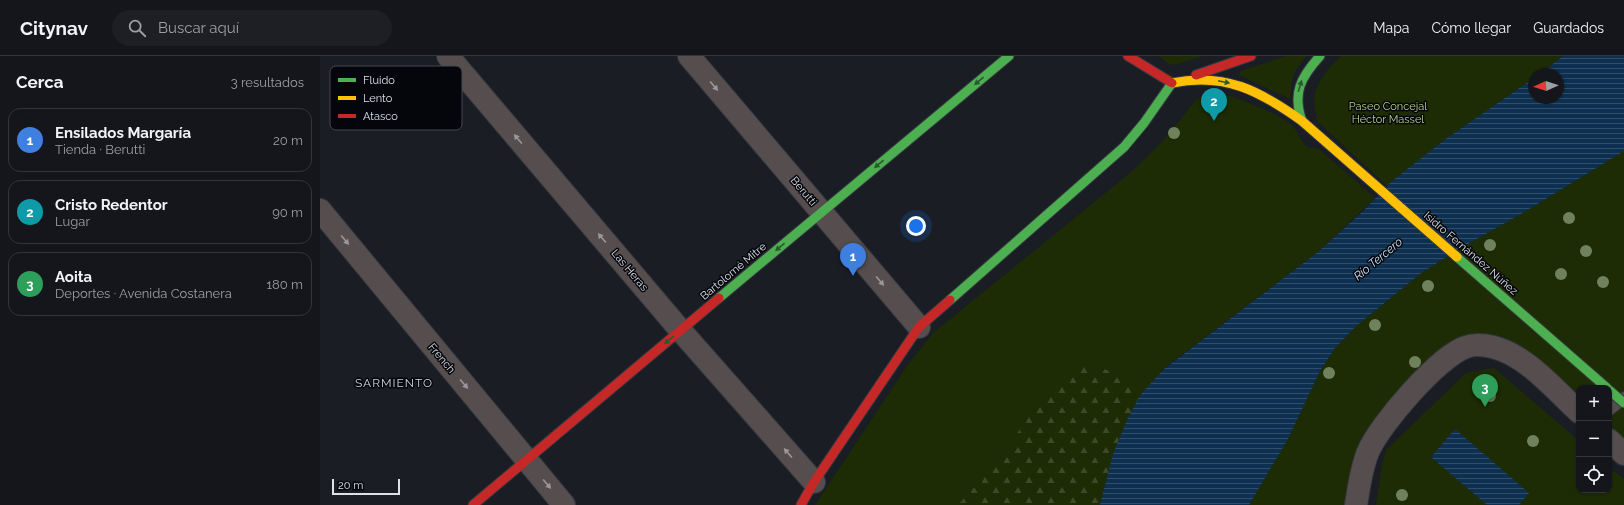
<!DOCTYPE html>
<html lang="es">
<head>
<meta charset="utf-8">
<style>
  :root { --surface:#14161b; --page:#1d1f24; --text:#f1f3f6; --muted:#9d9fa3; --line:#33353a; --accent:#999ca5 }
  body { margin:0; font-family:Raleway,sans-serif; background:var(--page); color:var(--text) }
  .controls { position:absolute; right:12px; bottom:12px; display:grid; overflow:hidden; border-radius:8px; box-shadow:0 1px 3px #0004 }
  .controls button { width:36px; height:36px; display:grid; place-items:center; padding:0; border:0; border-bottom:1px solid var(--line); background:var(--surface); color:var(--text); font:20px sans-serif }
  .compass { position:absolute; left:1208px; top:12px; width:36px; height:36px; border-radius:50%; background:var(--surface); box-shadow:0 1px 3px #0004; rotate:267deg }
  .scale { position:absolute; left:12px; bottom:10px; width:68px; box-sizing:border-box; padding-left:4px; border:2px solid #dee1ea; border-top:0; font-size:11px; line-height:14px; white-space:nowrap; color:#dee1ea; -webkit-text-stroke:3px #05060b; paint-order:stroke }
  .you { position:absolute; left:596px; top:170px; width:14px; height:14px; margin:-10px; border:3px solid #fff; border-radius:50%; background:#1a73e8; box-shadow:0 0 0 6px #1a73e833 }
  .badge { display:grid; place-items:center; width:26px; height:26px; border-radius:50%; background:var(--accent); color:#fff; font-size:13px; font-weight:700 }
  .pin { position:absolute; translate:-50% -33px; filter:drop-shadow(0 1px 2px #0008) }
  .pin::after { content:''; position:absolute; top:21px; width:14px; height:12px; background:inherit; clip-path:polygon(0 0,100% 0,50% 100%) }
  .list { margin:0; padding:0; list-style:none }
  h2 { display:flex; justify-content:space-between; align-items:center; height:52px; margin:0; padding:0 16px; font-size:17px }
  h2 small { font-size:13px; font-weight:400; color:var(--muted) }
  .list li { display:grid; grid-template-columns:26px 1fr auto; gap:12px; align-items:center; box-sizing:border-box; height:64px; margin:0 8px 8px; padding:0 8px; border:1px solid var(--line); border-radius:12px }
  .list b { display:block; font-size:15px; white-space:nowrap }
  .list p { margin:0; font-size:13px; white-space:nowrap; color:var(--muted) }
  .list em { font-size:13px; font-style:normal; color:var(--muted) }
  .icon { flex:none; width:22px; height:22px; fill:none; stroke:currentColor; stroke-width:2; stroke-linecap:round; stroke-linejoin:round }
  .map { position:relative; flex:none; width:1304px; height:449px; overflow:hidden }
  header { display:flex; align-items:center; gap:24px; box-sizing:border-box; height:56px; padding:0 20px; background:var(--surface); border-bottom:1px solid var(--line) }
  header strong { font-size:19px }
  nav { display:flex; gap:22px; margin-inline-start:auto; font-size:14px }
  .search { width:280px; height:36px; background:var(--page); display:flex; align-items:center; gap:10px; box-sizing:border-box; padding:0 14px; border-radius:22px; color:var(--muted); font-size:15px }
  main { display:flex }
  aside { flex:1; background:var(--surface) }
  .map>svg:first-child { display:block }
  .green { fill:#1d2c05 }
  .forest { fill:url(#forest-firs) }
  .water { fill:url(#water-rules) }
  .lines { fill:none; stroke-linecap:round; stroke-linejoin:round }
  .lane-casing { stroke:#36393f; stroke-width:13 }
  .street-casing { stroke:#36393f; stroke-width:24 }
  .fast-casing { stroke:#36393f; stroke-width:11 }
  .slow-casing { stroke:#36393f; stroke-width:11 }
  .jam-casing { stroke:#36393f; stroke-width:11 }
  .lane { stroke:#564e4e; stroke-width:11 }
  .street { stroke:#564e4e; stroke-width:22 }
  .fast { stroke:#4caf50; stroke-width:9 }
  .slow { stroke:#ffc107; stroke-width:9 }
  .jam { stroke:#c62828; stroke-width:9 }
  .fast-bridge-casing { stroke:#36393f; stroke-width:11; stroke-linecap:butt }
  .fast-bridge { stroke:#4caf50; stroke-width:9 }
  .tree { fill:#6f825d }
  .oneway { fill:#285a2e }
  .oneway2 { fill:#9a989c }
  .labels { text-anchor:middle; stroke-width:3; stroke-linejoin:round; paint-order:stroke }
  .park-label { font-size:11px; fill:#b4d58b; stroke:#05060b }
  .street-label { font-size:11px; fill:#dee1ea; stroke:#05060b }
  .water-label { font-size:12px; font-style:italic; fill:#cfe6ff; stroke:#05060b }
  .neighbourhood-label { font-size:12px; letter-spacing:1px; fill:#cdd4e5; stroke:#05060b }
  .key { fill:#05060b; stroke:#46484e; stroke-width:1 }
  .key-label { font-size:11px; fill:#dee1ea }
</style>
</head>
<body>
<header>
<strong>Citynav</strong>
<div class="search"><svg class="icon" aria-label="search" viewBox="0 0 24 24"><circle cx="10" cy="10" r="6"/><path d="M15 15l6 6"/></svg>Buscar aquí</div>
<nav><a>Mapa</a><a>Cómo llegar</a><a>Guardados</a></nav>
</header>
<main>
<aside>
<h2>Cerca<small>3 resultados</small></h2>
<ul class="list">
<li><span class="badge" style="background:#3f7fe0">1</span><div><b>Ensilados Margaría</b><p>Tienda · Berutti</p></div><em>20 m</em></li>
<li><span class="badge" style="background:#0f9aa8">2</span><div><b>Cristo Redentor</b><p>Lugar</p></div><em>90 m</em></li>
<li><span class="badge" style="background:#2e9e5b">3</span><div><b>Aoita</b><p>Deportes · Avenida Costanera</p></div><em>180 m</em></li>
</ul>
</aside>
<div class="map">
<svg width="1304" height="449" viewBox="0 0 1304 449">
  <defs>
    <pattern id="forest-firs" width="22" height="20" patternUnits="userSpaceOnUse"><rect width="22" height="20" fill="#1d2c05"/><path d="M5 1l3.5 6h-7zM16 11l3.5 6h-7z" fill="#3d4a2a"/></pattern>
    <pattern id="water-rules" width="6" height="5" patternUnits="userSpaceOnUse"><rect width="6" height="5" fill="#0d3050"/><path d="M0 2.5h6" fill="none" stroke="#304e69"/></pattern>
  </defs>
  <rect width="100%" height="100%" fill="#1a1d24"/>
  <g class="green">
    <path d="M839,0H883L854,9L849,8Z"/>
    <path d="M966,0H987C972,16 972,21 970,43L919,19L921,15Z"/>
    <path d="M1021,0H1243L1220,18H1214V22L1127,82L1067,130L997,65L994,46L995,37L998,28L1008,13Z"/>
    <path d="M896,36C915,41 959,57 973,70C978,76 982,90 990,92C991,92 996,92 999,93L1055,142L998,196L843,313L793,398L780,449H495L587,310L613,277L810,117L841,87L877,43L888,37Z"/>
    <path d="M1304,95V391L1289,377V332H1259V348L1180,284L1102,314L1029,449H929L968,383L1000,315L1015,292L1035,271L1100,218L1139,193L1201,158Z"/>
    <path d="M1174,312L1259,385V434H1289V411L1304,423V449H1056L1062,409L1066,394L1146,317Z"/>
  </g>
  <path class="forest" d="M755,307L787,314L821,338L807,364L793,398L780,449H638L681,402L711,356Z"/>
  <g class="water">
    <path d="M1243,0H1304V95L1201,158L1139,193L1100,218L1035,271L1015,292L1000,315L968,383L929,449H780L793,398L807,364L821,338L844,313L998,196L1042,156L1072,125L1127,82L1214,22V42H1238V18H1220Z"/>
    <path d="M1135,373L1209,437L1199,449H1167L1111,401Z"/>
  </g>
  <g class="lines">
    <g class="lane-casing">
      <path id="lane" d="M1289,354L1304,342"/>
    </g>
    <g class="street-casing">
      <g id="street">
        <path d="M128,0L361,275L494,426"/>
        <path d="M369,0L599,271"/>
        <path d="M0,154L244,449"/>
        <path d="M1289,384L1304,398"/>
        <path d="M1036,449C1039,431 1041,413 1048,396C1059,369 1119,300 1146,291C1154,288 1165,289 1173,291C1206,299 1234,333 1259,356"/>
      </g>
    </g>
    <g class="fast-casing">
      <g id="fast">
        <path d="M982,65C972,37 981,21 1000,0"/>
        <path d="M1137,201L1287,332"/>
        <path d="M399,242L689,0"/>
        <path d="M630,244L804,91L824,67L852,27"/>
      </g>
    </g>
    <g class="slow-casing">
      <path id="slow" d="M852,27C905,16 940,35 982,65L1137,201"/>
    </g>
    <g class="jam-casing">
      <g id="jam">
        <path d="M808,0L852,27"/>
        <path d="M876,19L931,0"/>
        <path d="M153,449L399,242"/>
        <path d="M481,449L494,426L599,271L630,244"/>
      </g>
    </g>
    <use href="#lane" class="lane"/>
    <use href="#street" class="street"/>
    <use href="#fast" class="fast"/>
    <use href="#slow" class="slow"/>
    <use href="#jam" class="jam"/>
    <g class="fast-bridge-casing">
      <path id="fast-bridge" d="M1289,334L1304,347"/>
    </g>
    <use href="#fast-bridge" class="fast-bridge"/>
  </g>
  <g class="tree">
    <circle cx="854" cy="77" r="6"/>
    <circle cx="1249" cy="162" r="6"/>
    <circle cx="1170" cy="189" r="6"/>
    <circle cx="1266" cy="195" r="6"/>
    <circle cx="1241" cy="218" r="6"/>
    <circle cx="1283" cy="226" r="6"/>
    <circle cx="1108" cy="230" r="6"/>
    <circle cx="1055" cy="269" r="6"/>
    <circle cx="1095" cy="306" r="6"/>
    <circle cx="1009" cy="317" r="6"/>
    <circle cx="1170" cy="340" r="6"/>
    <circle cx="1213" cy="385" r="6"/>
    <circle cx="1082" cy="439" r="6"/>
  </g>
  <defs><path id="oneway-solid" d="M-6-.8H1V-3.2L6.5 0L1 3.2V.8H-6Z"/></defs>
  <g class="oneway">
    <use href="#oneway-solid" transform="translate(659 25) rotate(140)"/>
    <use href="#oneway-solid" transform="translate(904 26) rotate(12)"/>
    <use href="#oneway-solid" transform="translate(980 30) rotate(-73)"/>
    <use href="#oneway-solid" transform="translate(559 108) rotate(140)"/>
    <use href="#oneway-solid" transform="translate(460 191) rotate(140)"/>
    <use href="#oneway-solid" transform="translate(349 284) rotate(140)"/>
  </g>
  <g class="oneway2">
    <use href="#oneway-solid" transform="translate(394 30) rotate(50)"/>
    <use href="#oneway-solid" transform="translate(198 83) rotate(-130)"/>
    <use href="#oneway-solid" transform="translate(282 182) rotate(-130)"/>
    <use href="#oneway-solid" transform="translate(25 184) rotate(50)"/>
    <use href="#oneway-solid" transform="translate(560 225) rotate(50)"/>
    <use href="#oneway-solid" transform="translate(144 328) rotate(50)"/>
    <use href="#oneway-solid" transform="translate(468 397) rotate(-131)"/>
    <use href="#oneway-solid" transform="translate(227 428) rotate(50)"/>
  </g>
  <g class="labels">
    <g class="park-label">
      <text x="1068" y="54">Paseo Concejal<tspan x="1068" dy="13">Héctor Massel</tspan></text>
    </g>
    <g class="street-label">
      <text transform="translate(484 135) rotate(50)" y="4">Berutti</text>
      <text transform="translate(1151 197) rotate(41)" y="4">Isidro Fernández Núñez</text>
      <text transform="translate(310 214) rotate(50)" y="4">Las Heras</text>
      <text transform="translate(413 215) rotate(-40)" y="4">Bartolomé Mitre</text>
      <text transform="translate(122 302) rotate(50)" y="4">French</text>
    </g>
    <g class="water-label">
      <text transform="translate(1058 203) rotate(-40)" y="4">Río Tercero</text>
    </g>
    <g class="neighbourhood-label">
      <text x="74" y="331">SARMIENTO</text>
    </g>
  </g>
  <rect x="10" y="10" width="132" height="64" rx="6" class="key"/>
  <rect x="18" y="22" width="18" height="4" fill="#4caf50"/>
  <rect x="18" y="40" width="18" height="4" fill="#ffc107"/>
  <rect x="18" y="58" width="18" height="4" fill="#c62828"/>
  <g class="key-label">
    <text x="43" y="28">Fluido</text>
    <text x="43" y="46">Lento</text>
    <text x="43" y="64">Atasco</text>
  </g>
</svg>
<div class="controls">
<button>+</button>
<button>−</button>
<button><svg class="icon" aria-label="locate" viewBox="0 0 24 24"><circle cx="12" cy="12" r="6"/><path d="M12 2v4M12 18v4M2 12h4M18 12h4"/></svg></button>
</div>
<svg class="compass" viewBox="-18 -18 36 36"><path d="M0-13l5 13h-10z" fill="#e53935"/><path d="M0 13l5-13h-10z" fill="#9d9fa3"/></svg>
<div class="scale">20 m</div>
<div class="you"></div>
<div class="pin badge" style="left:533px;top:220px;background:#3f7fe0">1</div>
<div class="pin badge" style="left:894px;top:65px;background:#0f9aa8">2</div>
<div class="pin badge" style="left:1165px;top:351px;background:#2e9e5b">3</div>
</div>
</main>
</body>
</html>
